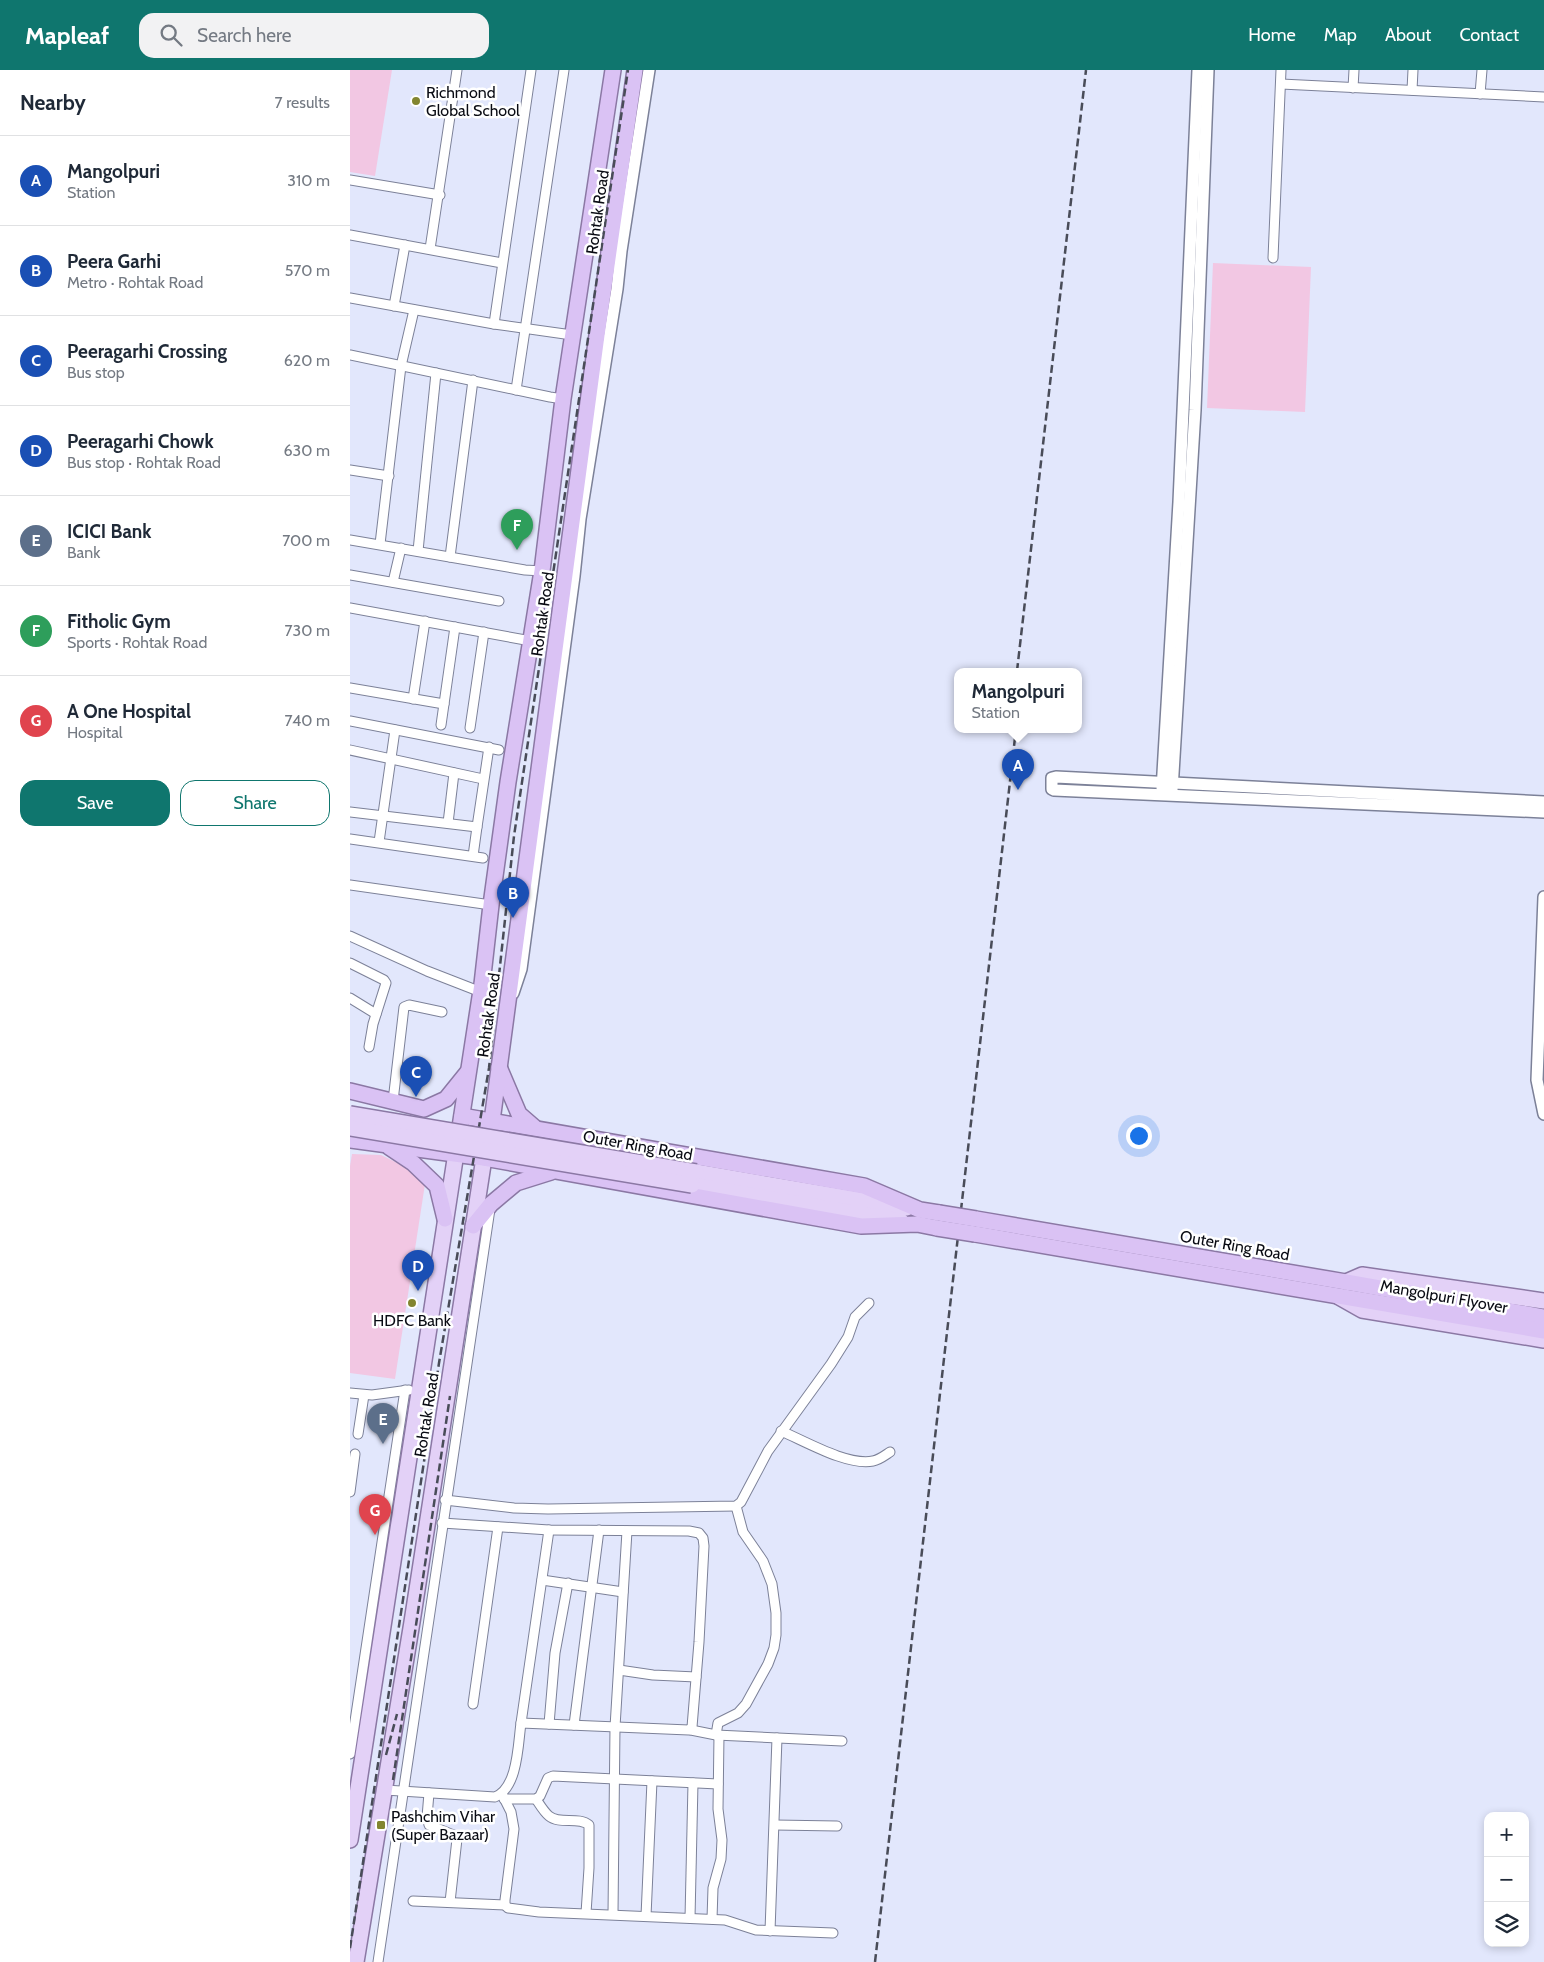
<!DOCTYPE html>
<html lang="en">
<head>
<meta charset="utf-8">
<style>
  :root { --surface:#fff; --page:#f2f2f3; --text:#1f2937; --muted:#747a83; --line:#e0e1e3; --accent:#0f766e }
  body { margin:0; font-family:Cabin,sans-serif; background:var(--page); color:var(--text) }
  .controls { position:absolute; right:15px; bottom:15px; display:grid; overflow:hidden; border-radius:10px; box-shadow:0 2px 8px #0003 }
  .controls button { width:45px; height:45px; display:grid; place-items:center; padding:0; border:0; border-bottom:1px solid var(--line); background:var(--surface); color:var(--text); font:25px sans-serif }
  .you { position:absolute; left:788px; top:1065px; width:18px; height:18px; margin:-12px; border:4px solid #fff; border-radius:50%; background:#1a73e8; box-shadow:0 0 0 8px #1a73e833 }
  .badge { display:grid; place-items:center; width:32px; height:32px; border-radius:50%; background:var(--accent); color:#fff; font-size:16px; font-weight:700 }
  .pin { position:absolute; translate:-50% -41px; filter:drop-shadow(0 1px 2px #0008) }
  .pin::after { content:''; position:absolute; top:26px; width:18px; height:15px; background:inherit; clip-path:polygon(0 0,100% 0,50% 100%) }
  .popup { position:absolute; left:604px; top:598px; width:128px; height:65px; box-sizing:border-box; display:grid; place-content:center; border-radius:10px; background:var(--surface); filter:drop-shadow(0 1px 4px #0005); font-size:16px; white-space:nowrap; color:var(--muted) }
  .popup b { font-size:19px; color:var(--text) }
  .popup::after { content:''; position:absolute; left:50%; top:100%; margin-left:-10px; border:10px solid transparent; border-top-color:var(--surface) }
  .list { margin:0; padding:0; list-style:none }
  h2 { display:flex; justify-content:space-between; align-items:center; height:65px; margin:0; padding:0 20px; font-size:21px }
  h2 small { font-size:16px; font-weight:400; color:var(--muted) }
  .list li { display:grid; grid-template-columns:32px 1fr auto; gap:15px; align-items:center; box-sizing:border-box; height:90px; padding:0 20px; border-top:1px solid var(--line) }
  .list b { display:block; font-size:19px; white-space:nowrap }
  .list p { margin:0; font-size:16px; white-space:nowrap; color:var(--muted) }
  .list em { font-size:16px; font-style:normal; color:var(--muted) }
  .actions { display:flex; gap:10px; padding:15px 20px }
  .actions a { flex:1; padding:11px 0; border:1px solid var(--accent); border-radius:15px; text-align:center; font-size:18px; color:var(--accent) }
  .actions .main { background:var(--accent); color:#fff }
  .icon { flex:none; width:28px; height:28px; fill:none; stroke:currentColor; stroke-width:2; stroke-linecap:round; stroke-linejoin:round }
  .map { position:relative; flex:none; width:1194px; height:1892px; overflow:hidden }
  header { display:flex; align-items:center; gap:30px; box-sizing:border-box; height:70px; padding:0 25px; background:var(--accent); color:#fff }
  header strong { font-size:24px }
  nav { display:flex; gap:28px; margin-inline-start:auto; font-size:18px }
  .search { width:350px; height:45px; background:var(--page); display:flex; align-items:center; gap:12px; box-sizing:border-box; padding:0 18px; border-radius:15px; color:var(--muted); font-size:19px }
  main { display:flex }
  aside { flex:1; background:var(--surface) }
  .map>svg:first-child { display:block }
  .green { fill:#f2c7e3 }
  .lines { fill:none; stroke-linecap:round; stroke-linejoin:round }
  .minor-casing { stroke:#7c8198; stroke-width:11 }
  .tertiary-casing { stroke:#7c8198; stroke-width:14 }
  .primary-casing { stroke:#8b78a4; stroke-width:18 }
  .trunk-casing { stroke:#8b78a4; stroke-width:18 }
  .minor { stroke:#fff; stroke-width:9 }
  .tertiary { stroke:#fff; stroke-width:11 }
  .primary { stroke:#e3d1f7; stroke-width:15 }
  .trunk { stroke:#dac2f4; stroke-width:15 }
  .rail { stroke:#494c58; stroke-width:2.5; stroke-dasharray:8 4; stroke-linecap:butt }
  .primary-bridge-casing { stroke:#8b78a4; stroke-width:18; stroke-linecap:butt }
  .trunk-bridge-casing { stroke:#8b78a4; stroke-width:18; stroke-linecap:butt }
  .primary-bridge { stroke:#e3d1f7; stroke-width:15 }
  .trunk-bridge { stroke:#dac2f4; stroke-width:15 }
  .poi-dot { fill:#828530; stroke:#fff; stroke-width:2 }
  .labels { text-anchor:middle; stroke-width:5; stroke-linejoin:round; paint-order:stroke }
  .poi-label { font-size:16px; fill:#090b13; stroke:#fff; text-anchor:start }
  .street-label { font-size:16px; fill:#090b13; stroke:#fff }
</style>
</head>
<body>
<header>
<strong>Mapleaf</strong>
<div class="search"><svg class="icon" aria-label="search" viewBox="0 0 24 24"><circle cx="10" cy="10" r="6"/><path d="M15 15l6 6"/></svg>Search here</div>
<nav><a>Home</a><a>Map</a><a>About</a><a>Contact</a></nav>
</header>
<main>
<aside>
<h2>Nearby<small>7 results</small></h2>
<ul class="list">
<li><span class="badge" style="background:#1a4fb4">A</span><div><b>Mangolpuri</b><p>Station</p></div><em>310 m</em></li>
<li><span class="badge" style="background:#1a4fb4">B</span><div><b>Peera Garhi</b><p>Metro · Rohtak Road</p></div><em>570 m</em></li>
<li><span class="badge" style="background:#1a4fb4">C</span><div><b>Peeragarhi Crossing</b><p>Bus stop</p></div><em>620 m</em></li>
<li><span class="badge" style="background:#1a4fb4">D</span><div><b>Peeragarhi Chowk</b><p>Bus stop · Rohtak Road</p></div><em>630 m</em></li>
<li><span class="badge" style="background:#5c6f8a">E</span><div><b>ICICI Bank</b><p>Bank</p></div><em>700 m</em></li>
<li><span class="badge" style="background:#2e9e5b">F</span><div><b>Fitholic Gym</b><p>Sports · Rohtak Road</p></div><em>730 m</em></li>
<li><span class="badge" style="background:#e0444e">G</span><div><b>A One Hospital</b><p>Hospital</p></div><em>740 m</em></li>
</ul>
<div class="actions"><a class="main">Save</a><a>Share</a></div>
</aside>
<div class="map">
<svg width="1194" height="1892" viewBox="0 0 1194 1892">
  <rect width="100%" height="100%" fill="#e2e7fc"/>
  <g class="green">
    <path d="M0,0H42L25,106L0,102Z"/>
    <path d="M863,193L961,197L955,342L857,338Z"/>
    <path d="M2,1084L31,1085L56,1097L75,1114L45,1309L0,1303V1096Z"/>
  </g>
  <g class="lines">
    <g class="minor-casing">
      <g id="minor">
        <path d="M931,14L1194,27"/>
        <path d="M1003,18L1004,0"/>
        <path d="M1062,20L1063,0"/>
        <path d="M1130,24L1132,0"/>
        <path d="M0,110L90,125"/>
        <path d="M0,165L152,193"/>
        <path d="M80,179L107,0"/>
        <path d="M923,188L931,0"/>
        <path d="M0,228L144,254L222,265"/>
        <path d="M44,236L55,175"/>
        <path d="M144,254L181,0"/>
        <path d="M0,285L200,327L213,329"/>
        <path d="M166,320L214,0"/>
        <path d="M0,400L39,406"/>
        <path d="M0,470L175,500L192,501"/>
        <path d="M30,474L51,296L64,240"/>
        <path d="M68,481L86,303"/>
        <path d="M100,487L123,310"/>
        <path d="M0,505L149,531"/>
        <path d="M43,512L51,478"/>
        <path d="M0,538L181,571"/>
        <path d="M0,618L94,634"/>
        <path d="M63,629L75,551"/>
        <path d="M0,651L149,680"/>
        <path d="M91,655L105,557"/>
        <path d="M120,658L134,562"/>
        <path d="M0,680L133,709"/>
        <path d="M0,742L127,757L139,677"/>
        <path d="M98,753L104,703"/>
        <path d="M0,769L133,788"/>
        <path d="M29,772L45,660"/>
        <path d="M123,786L127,757"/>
        <path d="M0,815L141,835"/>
        <path d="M0,866L77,901L131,922"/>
        <path d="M0,893L34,910L36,913L23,954L19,977"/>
        <path d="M0,928L26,944"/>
        <path d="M43,1031L54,937L59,935L92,942"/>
        <path d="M0,1323L22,1325L59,1320"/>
        <path d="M431,1361C455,1371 497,1396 523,1391C529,1390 534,1386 540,1382"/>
        <path d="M8,1364L14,1325"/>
        <path d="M0,1422L5,1384"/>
        <path d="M95,1430L164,1438L198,1439L386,1436L391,1432L418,1381L481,1294L498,1267L505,1247L519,1233"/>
        <path d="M192,1510L273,1522"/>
        <path d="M269,1600L303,1605L346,1607"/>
        <path d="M123,1634L148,1457"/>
        <path d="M171,1653L199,1460"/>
        <path d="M199,1654L205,1583L218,1513"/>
        <path d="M224,1655L249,1460"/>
        <path d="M341,1660L366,1665L492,1671"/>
        <path d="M366,1665L368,1653L388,1643L396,1634L418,1594L424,1578L426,1565V1543L422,1514L413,1491L393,1462L386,1436"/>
        <path d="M0,1684L55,1320"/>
        <path d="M35,1720L145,1727C168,1718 168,1674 171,1653L339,1660L342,1657L349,1572L354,1476L353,1468L349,1463L339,1461L199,1460L92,1453"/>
        <path d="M79,1723L77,1747L79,1755L106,1766L107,1769L100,1832"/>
        <path d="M152,1724L161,1742L164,1759L155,1830V1835L158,1838L189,1842L375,1850L406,1860L483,1863"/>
        <path d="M154,1729H186L190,1726L198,1708L203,1706L368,1714"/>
        <path d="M186,1729C190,1735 194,1742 199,1746C210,1755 228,1746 239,1755V1798L236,1843"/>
        <path d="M425,1755L487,1756"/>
        <path d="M63,1831L155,1835"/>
        <path d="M263,1844L265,1657L277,1461"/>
        <path d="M296,1846L302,1711"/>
        <path d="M340,1848L343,1713"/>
        <path d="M362,1849L363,1818L371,1789L372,1770L368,1739L369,1665"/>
        <path d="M420,1861L427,1668"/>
        <path d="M28,1892C67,1641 101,1390 140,1139"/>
      </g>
    </g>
    <g class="tertiary-casing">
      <g id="tertiary">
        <path d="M812,720L829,432L848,0"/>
        <path d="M822,720L845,340L858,0"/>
        <path d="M1194,732L706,707L702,708V719L704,720L1194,742"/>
        <path d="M1194,827L1187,1010L1194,1044"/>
        <path d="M163,923L171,899L224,506L230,449L267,219L271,181L299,0"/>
      </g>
    </g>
    <g class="primary-casing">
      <g id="primary">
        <path d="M346,1102L557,1138"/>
        <path d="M342,1115L551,1151"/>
        <path d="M996,1212L1012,1205L1194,1231"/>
        <path d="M989,1227L1012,1240L1194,1270"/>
        <path d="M0,1770C37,1541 69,1312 106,1083"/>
        <path d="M6,1892L62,1552L134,1088"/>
      </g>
    </g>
    <g class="trunk-casing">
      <g id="trunk">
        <path d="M149,997L169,1044L184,1057"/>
        <path d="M0,1021L74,1039L96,1029L117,1003"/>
        <path d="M112,1046L514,1116L570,1140L589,1143"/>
        <path d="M0,1070L134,1088L511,1156L567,1154L587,1158"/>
        <path d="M39,1077L63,1093L87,1116L95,1149"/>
        <path d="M106,1083L132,914L141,835L158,712L192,501L213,329L263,0"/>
        <path d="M134,1088L142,1051L247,265L285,0"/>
        <path d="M626,1149L996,1212L1194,1247"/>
        <path d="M123,1156L141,1134L166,1113L201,1102"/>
        <path d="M625,1164L1194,1261"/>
      </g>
    </g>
    <use href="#minor" class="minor"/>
    <use href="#tertiary" class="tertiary"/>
    <use href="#primary" class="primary"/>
    <use href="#trunk" class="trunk"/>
    <g class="rail">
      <path d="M667,601L736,0"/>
      <path d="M36,1685L47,1644"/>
      <path d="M43,1710L100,1326"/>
      <path d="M0,1878L89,1293L139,998L164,766L278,0"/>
      <path d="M525,1892L666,659"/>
    </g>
    <g class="primary-bridge-casing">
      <g id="primary-bridge">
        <path d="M0,1044L346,1102"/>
        <path d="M0,1058L342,1115"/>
      </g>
    </g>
    <g class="trunk-bridge-casing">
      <g id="trunk-bridge">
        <path d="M589,1143L626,1149"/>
        <path d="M587,1158L625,1164"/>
      </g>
    </g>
    <use href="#primary-bridge" class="primary-bridge"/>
    <use href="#trunk-bridge" class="trunk-bridge"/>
  </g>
  <g class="poi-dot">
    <circle cx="66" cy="31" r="5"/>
    <circle cx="62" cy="1233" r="5"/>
    <rect x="26" y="1750" width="10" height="10" rx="2.5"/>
  </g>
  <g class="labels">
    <g class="poi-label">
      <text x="76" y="28">Richmond<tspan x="76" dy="18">Global School</tspan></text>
      <text x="62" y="1256" text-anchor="middle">HDFC Bank</text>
      <text x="41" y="1752">Pashchim Vihar<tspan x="41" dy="18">(Super Bazaar)</tspan></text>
    </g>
    <g class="street-label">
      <text transform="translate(247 142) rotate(-82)" y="6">Rohtak Road</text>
      <text transform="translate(192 544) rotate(-82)" y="6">Rohtak Road</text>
      <text transform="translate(138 945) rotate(-82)" y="6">Rohtak Road</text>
      <text transform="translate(288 1075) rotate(10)" y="6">Outer Ring Road</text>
      <text transform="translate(885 1175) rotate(10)" y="6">Outer Ring Road</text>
      <text transform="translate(1094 1226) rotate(10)" y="6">Mangolpuri Flyover</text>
      <text transform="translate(76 1345) rotate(-81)" y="6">Rohtak Road</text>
    </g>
  </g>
</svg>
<div class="controls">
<button>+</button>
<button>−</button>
<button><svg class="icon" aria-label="layers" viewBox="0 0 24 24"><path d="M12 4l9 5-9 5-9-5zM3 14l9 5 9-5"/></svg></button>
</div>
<div class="you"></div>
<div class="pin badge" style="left:668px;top:720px;background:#1a4fb4">A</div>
<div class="popup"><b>Mangolpuri</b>Station</div>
<div class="pin badge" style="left:163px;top:848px;background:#1a4fb4">B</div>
<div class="pin badge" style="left:66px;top:1027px;background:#1a4fb4">C</div>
<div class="pin badge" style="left:68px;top:1221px;background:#1a4fb4">D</div>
<div class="pin badge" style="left:33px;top:1374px;background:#5c6f8a">E</div>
<div class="pin badge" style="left:167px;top:480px;background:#2e9e5b">F</div>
<div class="pin badge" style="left:25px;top:1465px;background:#e0444e">G</div>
</div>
</main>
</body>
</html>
